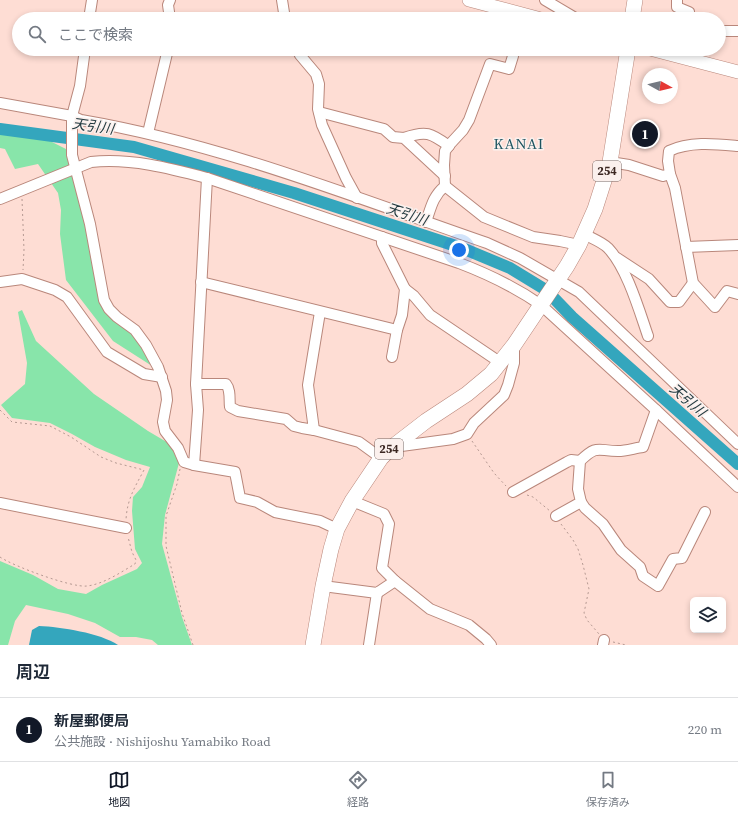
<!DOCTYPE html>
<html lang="ja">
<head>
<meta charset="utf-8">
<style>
  :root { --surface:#fff; --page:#f2f2f3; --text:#1f2937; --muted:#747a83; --line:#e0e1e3; --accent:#111827 }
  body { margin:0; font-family:"Source Serif 4","Noto Sans JP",serif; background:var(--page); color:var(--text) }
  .controls { position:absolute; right:12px; bottom:12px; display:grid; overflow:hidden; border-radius:6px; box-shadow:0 2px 6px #0003 }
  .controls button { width:36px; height:36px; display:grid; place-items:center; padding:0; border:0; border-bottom:1px solid var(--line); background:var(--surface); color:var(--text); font:20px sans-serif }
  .compass { position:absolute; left:642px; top:68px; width:36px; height:36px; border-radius:50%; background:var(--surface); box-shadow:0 2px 6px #0003; rotate:98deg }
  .you { position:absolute; left:459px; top:250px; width:14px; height:14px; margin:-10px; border:3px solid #fff; border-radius:50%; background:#1a73e8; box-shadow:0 0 0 6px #1a73e833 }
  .badge { display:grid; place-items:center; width:26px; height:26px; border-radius:50%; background:var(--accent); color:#fff; font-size:13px; font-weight:700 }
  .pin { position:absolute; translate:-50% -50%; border:2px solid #fff; box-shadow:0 1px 4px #0006 }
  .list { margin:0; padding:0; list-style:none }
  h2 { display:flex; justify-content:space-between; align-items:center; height:52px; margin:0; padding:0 16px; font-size:17px }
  h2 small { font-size:13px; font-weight:400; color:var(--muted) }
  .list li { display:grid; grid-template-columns:26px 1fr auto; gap:12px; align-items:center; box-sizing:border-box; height:64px; padding:0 16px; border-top:1px solid var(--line) }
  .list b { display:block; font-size:15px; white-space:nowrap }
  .list p { margin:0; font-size:13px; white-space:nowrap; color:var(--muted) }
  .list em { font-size:13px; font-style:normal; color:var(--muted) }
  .icon { flex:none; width:22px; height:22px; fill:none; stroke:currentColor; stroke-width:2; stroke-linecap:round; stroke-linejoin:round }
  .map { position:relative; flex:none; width:738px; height:645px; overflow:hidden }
  .search { position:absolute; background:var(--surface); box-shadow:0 2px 6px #0003; left:12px; right:12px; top:12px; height:44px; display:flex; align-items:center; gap:10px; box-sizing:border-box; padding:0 14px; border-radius:22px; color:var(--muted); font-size:15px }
  .sheet { height:116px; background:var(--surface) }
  nav { display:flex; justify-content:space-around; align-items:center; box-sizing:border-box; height:56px; border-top:1px solid var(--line); background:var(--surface); font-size:11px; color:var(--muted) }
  nav a { display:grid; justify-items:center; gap:2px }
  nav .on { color:var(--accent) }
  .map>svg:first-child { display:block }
  .green { fill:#88e5aa }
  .water { fill:#34a6bd }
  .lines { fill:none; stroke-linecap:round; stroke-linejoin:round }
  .river { stroke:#34a6bd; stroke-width:12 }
  .minor-casing { stroke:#b9877b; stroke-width:12 }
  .major-casing { stroke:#b9877b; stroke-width:14 }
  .highway-casing { stroke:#b9877b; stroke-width:16 }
  .path { stroke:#b59992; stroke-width:1; stroke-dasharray:2 3; stroke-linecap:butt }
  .minor { stroke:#fff; stroke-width:10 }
  .major { stroke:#fff; stroke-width:13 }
  .highway { stroke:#fff; stroke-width:15 }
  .labels { text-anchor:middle; stroke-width:3; stroke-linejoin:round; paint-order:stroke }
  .shield { fill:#fbf0ed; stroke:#75635f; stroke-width:1 }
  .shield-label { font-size:12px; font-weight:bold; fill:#3b2722 }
  .water-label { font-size:14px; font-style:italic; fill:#223a40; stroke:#fbf0ed }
  .quarter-label { font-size:15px; letter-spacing:1px; fill:#1c5460; stroke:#fbf0ed }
</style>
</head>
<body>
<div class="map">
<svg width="738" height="645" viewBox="0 0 738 645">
  <rect width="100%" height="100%" fill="#feddd4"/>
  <g class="green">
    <path d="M0,134L44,138L66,149L88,225L102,303L133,333L152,366L113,341L66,280L60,234L61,210L58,193L38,164L15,169L5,149L0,148Z"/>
    <path d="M22,310L36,341L94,394L148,431L170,444L179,463L165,515L162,544L182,617L192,645H158L152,640L136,637H120L95,623L68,614L26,605L15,621L8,645H0V561L33,575L58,589L86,594L102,585L137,569L142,563L135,549L132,511L133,497L142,487L150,467L126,460L95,447L72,434L50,423L12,418L1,405L25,384L27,363L18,312Z"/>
  </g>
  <path class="water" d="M39,626C61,627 100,633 118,645H29L32,630Z"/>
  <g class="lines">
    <path class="river" d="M0,129L134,147L294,193L462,248L510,268L546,290L572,317L738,464"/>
    <g class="minor-casing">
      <g id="minor">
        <path d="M170,0L168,5L170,19"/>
        <path d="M282,0L285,19"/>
        <path d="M545,0L577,19"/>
        <path d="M677,0V7L689,12L688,19"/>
        <path d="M89,19L92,0"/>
        <path d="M719,31H737"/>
        <path d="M85,49L80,86L72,116V155L90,224L104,300L109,309L117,317L135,330L146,345L158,367L166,391L167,400L163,422L165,431L178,448L184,462L194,465L235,472L240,498L257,502L275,512L320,521L337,529"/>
        <path d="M297,49L300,55L316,74L319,84L318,109L322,125L346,178L357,198"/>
        <path d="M694,60L695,49"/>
        <path d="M0,103L72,116L81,120C221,144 354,197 487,243L520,258L579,292L738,444"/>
        <path d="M319,112L384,129L393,137L404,138L445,176"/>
        <path d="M148,133L168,49"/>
        <path d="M404,138C426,130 431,133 449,146"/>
        <path d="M610,162L629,165L663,176L670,174L668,161L669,151C690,141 716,144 738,146"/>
        <path d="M670,174L675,188L693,283L715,307L727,291L738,294"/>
        <path d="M445,186L484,217L533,237L560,241L579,245"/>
        <path d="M0,199L91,162C131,158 169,168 207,178L459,263C488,274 515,287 541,305L656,410L738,487"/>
        <path d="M426,222C431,207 433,196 445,186L444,165L445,151L451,143L463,130L469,120L490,64L509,69L513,56V49"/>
        <path d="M584,234C591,238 602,242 608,248C627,268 639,310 648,336"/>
        <path d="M382,237V243L405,289L402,315L397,330L392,357"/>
        <path d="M686,247L738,245"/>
        <path d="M617,258L649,279L670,302H679L693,283"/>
        <path d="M0,282L22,279L55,290L67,297L107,352L144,374L162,377"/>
        <path d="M201,282L397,330"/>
        <path d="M405,289L414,296L430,315L501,363"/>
        <path d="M196,384H226C231,390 229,400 230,407L238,411L286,419L294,426L302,428L314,430L308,385L320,312"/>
        <path d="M314,430L359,442L381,458"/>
        <path d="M394,447L453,439L467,434L474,423L504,395L508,385L514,363V345"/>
        <path d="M194,465L198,410L196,384L207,178"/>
        <path d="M513,492L567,462L571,460L580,461"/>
        <path d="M352,501L384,514L389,524L382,568L395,581L430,609L469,625L486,639L491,645"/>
        <path d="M581,502L585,508L603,524L621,550L640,567L643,576L658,586L673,559L682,558L705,512"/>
        <path d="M0,503L126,528"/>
        <path d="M556,516L581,502L578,489L580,461C598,444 597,451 618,451C626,451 635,448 643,447L656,410"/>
        <path d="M323,586L377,593L395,581"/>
        <path d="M369,645L377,593"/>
        <path d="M603,645L604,640"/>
      </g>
    </g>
    <g class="major-casing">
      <g id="major">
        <path d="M469,0L541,19"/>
        <path d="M650,49L738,72"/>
      </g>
    </g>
    <g class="highway-casing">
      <g id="highway">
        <path d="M632,19L635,0"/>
        <path d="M313,645L323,586L331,549L337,529L352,501L381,458L391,448L426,421L467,394L491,374L514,345L567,266L579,245L595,209L610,162L628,49"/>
      </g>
    </g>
    <g class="path">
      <path d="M22,199L24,250L23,270"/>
      <path d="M0,410L12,422L50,426L71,437L101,457L116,463L144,470C135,487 127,499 126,520"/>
      <path d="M472,441L494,473L506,486"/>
      <path d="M180,469L177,484L166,516V546L182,613L193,645"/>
      <path d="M527,495L533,497L550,511"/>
      <path d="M561,524L573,540L578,549L583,565L589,589L584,613L587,620L599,634"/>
      <path d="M0,557C13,566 72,588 87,586C104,584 121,572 135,564L136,560L132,552L128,537"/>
      <path d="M613,642L626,645"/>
    </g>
    <use href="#minor" class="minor"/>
    <use href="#major" class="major"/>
    <use href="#highway" class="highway"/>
  </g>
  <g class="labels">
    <g class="shield">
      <rect x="593" y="161" width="28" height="20" rx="3"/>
      <rect x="375" y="439" width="28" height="20" rx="3"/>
    </g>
    <g class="shield-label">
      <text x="607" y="175">254</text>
      <text x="389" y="453">254</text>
    </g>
    <g class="water-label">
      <text transform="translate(93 126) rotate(8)" y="5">天引川</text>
      <text transform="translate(407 214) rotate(18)" y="5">天引川</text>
      <text transform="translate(688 400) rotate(41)" y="5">天引川</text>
    </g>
    <g class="quarter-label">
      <text x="519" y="149">KANAI</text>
    </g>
  </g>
</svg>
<div class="controls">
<button><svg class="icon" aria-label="layers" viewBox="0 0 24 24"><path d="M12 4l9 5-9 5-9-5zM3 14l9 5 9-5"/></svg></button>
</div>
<svg class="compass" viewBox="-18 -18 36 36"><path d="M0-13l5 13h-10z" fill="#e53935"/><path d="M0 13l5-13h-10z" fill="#747a83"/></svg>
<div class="you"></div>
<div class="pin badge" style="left:645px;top:134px">1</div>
<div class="search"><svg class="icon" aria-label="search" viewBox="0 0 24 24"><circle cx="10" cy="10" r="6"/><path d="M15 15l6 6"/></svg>ここで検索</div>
</div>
<section class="sheet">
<h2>周辺<small></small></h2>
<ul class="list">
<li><span class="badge">1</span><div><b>新屋郵便局</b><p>公共施設 · Nishijoshu Yamabiko Road</p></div><em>220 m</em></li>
</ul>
</section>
<nav>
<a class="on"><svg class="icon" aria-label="map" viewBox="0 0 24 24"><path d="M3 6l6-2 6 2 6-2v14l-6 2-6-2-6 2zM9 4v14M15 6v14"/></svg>地図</a>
<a><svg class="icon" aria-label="directions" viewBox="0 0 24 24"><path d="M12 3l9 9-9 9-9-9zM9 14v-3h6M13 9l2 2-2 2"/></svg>経路</a>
<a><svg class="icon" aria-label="saved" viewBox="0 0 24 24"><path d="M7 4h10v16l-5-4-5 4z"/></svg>保存済み</a>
</nav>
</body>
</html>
